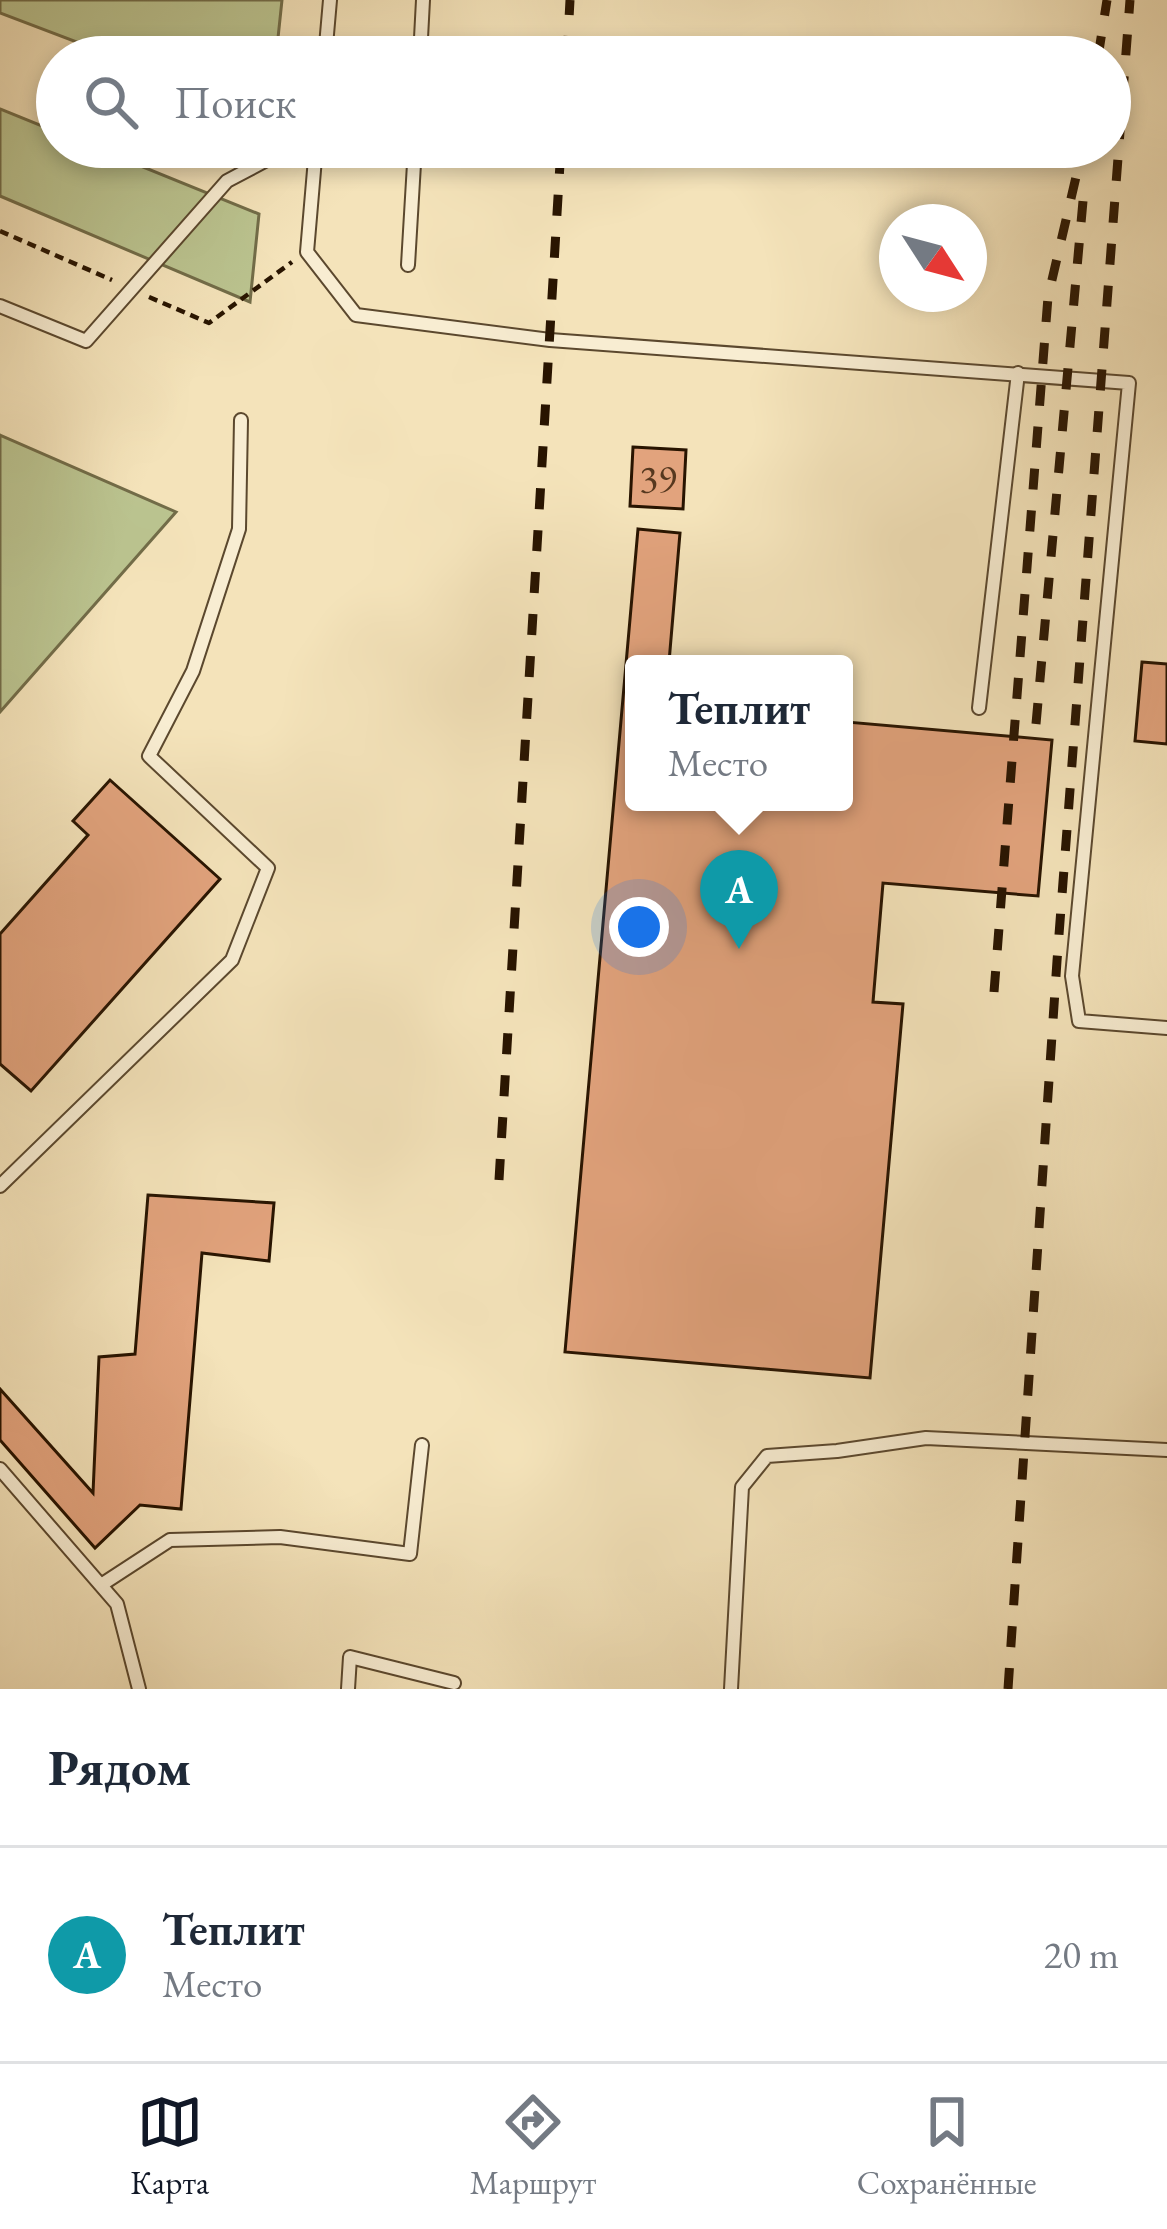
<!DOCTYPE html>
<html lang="ru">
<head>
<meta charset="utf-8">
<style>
  :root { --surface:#fff; --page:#f6f6f7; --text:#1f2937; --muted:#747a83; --line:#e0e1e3; --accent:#111827 }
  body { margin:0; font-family:"EB Garamond",serif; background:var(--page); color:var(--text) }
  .compass { position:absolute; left:879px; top:204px; width:108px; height:108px; border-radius:50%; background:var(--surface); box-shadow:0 6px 18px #0003; rotate:126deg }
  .you { position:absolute; left:639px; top:927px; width:42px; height:42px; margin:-30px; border:9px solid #fff; border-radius:50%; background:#1a73e8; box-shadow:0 0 0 18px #1a73e833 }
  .badge { display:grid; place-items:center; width:78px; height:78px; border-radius:50%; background:var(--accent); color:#fff; font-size:39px; font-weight:700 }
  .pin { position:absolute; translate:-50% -99px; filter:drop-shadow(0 3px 6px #0008) }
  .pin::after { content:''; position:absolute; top:63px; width:42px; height:36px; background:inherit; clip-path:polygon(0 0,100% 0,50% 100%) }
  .popup { position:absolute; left:625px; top:655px; width:228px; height:156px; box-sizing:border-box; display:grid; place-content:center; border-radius:12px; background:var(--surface); filter:drop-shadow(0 3px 9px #0005); font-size:39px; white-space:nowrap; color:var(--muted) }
  .popup b { font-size:45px; color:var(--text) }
  .popup::after { content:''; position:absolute; left:50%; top:100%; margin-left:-24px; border:24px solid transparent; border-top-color:var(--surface) }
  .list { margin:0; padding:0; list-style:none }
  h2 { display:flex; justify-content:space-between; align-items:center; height:156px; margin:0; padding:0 48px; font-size:51px }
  h2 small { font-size:39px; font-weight:400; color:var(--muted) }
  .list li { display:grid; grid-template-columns:78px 1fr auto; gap:36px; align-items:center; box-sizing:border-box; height:216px; padding:0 48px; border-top:3px solid var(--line) }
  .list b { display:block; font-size:45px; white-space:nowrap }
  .list p { margin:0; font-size:39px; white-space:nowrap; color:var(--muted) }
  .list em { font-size:39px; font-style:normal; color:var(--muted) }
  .icon { flex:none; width:66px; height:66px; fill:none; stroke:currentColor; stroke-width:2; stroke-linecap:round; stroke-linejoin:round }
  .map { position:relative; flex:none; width:1167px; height:1689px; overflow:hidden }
  .search { position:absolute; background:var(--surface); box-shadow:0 6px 18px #0003; left:36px; right:36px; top:36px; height:132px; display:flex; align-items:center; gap:30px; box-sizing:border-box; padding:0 42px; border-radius:66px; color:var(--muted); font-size:45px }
  .sheet { height:372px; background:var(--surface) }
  nav { display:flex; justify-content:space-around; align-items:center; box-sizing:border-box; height:168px; border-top:3px solid var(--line); background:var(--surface); font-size:33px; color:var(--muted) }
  nav a { display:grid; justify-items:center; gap:6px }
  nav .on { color:var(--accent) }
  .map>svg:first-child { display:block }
  .green { fill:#bbc490; stroke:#726c48; stroke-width:3 }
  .building { fill:#e2a37d; stroke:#281400; stroke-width:3 }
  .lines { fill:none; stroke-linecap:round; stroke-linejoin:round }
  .lane-casing { stroke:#5b482e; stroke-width:16 }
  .path { stroke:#281400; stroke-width:4.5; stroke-dasharray:9 6; stroke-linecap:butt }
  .lane { stroke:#f8edd2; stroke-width:12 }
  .rail { stroke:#281400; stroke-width:9; stroke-dasharray:21 21; stroke-linecap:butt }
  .labels { text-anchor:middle; stroke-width:10; stroke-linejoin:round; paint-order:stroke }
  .number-label { font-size:39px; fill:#56381f }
</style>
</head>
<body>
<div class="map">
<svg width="1167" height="1689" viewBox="0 0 1167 1689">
  <rect width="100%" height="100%" fill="#f4e3ba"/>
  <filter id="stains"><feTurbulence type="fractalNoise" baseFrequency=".00167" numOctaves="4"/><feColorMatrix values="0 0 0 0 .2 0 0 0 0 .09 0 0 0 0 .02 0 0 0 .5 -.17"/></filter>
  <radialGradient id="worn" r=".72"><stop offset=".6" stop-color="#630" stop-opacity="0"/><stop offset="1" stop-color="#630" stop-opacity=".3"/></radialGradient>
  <g class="green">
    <path d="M0,0H282L276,57H116L0,13Z"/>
    <path d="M0,109L57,132V147H94L259,214L250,302L0,196Z"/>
    <path d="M0,435L176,512L0,712Z"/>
  </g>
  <g class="building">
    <path d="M633,447L686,450L683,509L630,506Z"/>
    <path d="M638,529L680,533L669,662L689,664H634V802H844V677L850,678L846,722L1052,740L1038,896L883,883L873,1002L903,1004L870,1378L565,1352Z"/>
    <path d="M1142,662L1167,664V744L1135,741Z"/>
    <path d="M110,780L220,879L31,1091L0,1064V934L88,835L73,821Z"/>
    <path d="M148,1195L274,1203L269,1261L202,1253L181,1509L140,1505L95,1548L0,1440V1389L93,1493L99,1357L135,1354Z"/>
  </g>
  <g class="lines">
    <g class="lane-casing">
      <g id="lane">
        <path d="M325,57L330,0"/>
        <path d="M420,57L423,0"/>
        <path d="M316,147L307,252L356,315L550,340L1129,383L1072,976L1079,1021L1167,1028"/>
        <path d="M408,265L415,147"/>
        <path d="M0,306L86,341L227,181L291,147"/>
        <path d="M979,708L1018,373"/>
        <path d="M0,1186L232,960L268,868L149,756L193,671L239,529L241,420"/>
        <path d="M0,1469L117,1604L139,1689"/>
        <path d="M101,1585L170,1540L280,1537L410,1554L422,1445"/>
        <path d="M348,1689L350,1657L454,1683"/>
        <path d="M731,1689L742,1487L767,1456L837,1451L926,1438L1167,1450"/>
      </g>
    </g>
    <g class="path">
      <path d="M0,231L112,280"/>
      <path d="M149,297L209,323L292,262"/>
    </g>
    <use href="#lane" class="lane"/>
    <g class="rail">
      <path d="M567,57L570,0"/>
      <path d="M1098,57L1107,0"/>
      <path d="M1036,724L1083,201"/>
      <path d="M994,992L1048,297L1083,147"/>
      <path d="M499,1180L561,147"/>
      <path d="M1008,1689L1057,961L1130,0"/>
    </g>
  </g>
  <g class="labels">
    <g class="number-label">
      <text x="658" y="492">39</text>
    </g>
  </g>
  <rect width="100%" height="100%" filter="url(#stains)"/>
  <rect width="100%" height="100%" fill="url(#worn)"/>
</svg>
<svg class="compass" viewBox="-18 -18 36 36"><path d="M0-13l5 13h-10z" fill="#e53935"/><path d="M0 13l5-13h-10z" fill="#747a83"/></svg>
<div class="you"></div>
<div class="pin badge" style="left:739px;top:949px;background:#0f9aa8">A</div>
<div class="popup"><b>Теплит</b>Место</div>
<div class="search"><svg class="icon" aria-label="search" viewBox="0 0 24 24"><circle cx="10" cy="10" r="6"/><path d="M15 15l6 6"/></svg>Поиск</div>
</div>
<section class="sheet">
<h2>Рядом<small></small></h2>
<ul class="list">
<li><span class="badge" style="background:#0f9aa8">A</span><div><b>Теплит</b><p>Место</p></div><em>20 m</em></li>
</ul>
</section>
<nav>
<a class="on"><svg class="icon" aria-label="map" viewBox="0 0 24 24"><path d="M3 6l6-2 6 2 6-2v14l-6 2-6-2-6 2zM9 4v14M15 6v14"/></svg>Карта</a>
<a><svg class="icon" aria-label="directions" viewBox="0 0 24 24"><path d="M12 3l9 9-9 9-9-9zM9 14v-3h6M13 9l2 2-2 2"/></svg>Маршрут</a>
<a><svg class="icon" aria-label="saved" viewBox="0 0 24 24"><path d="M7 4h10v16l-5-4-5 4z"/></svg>Сохранённые</a>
</nav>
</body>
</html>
